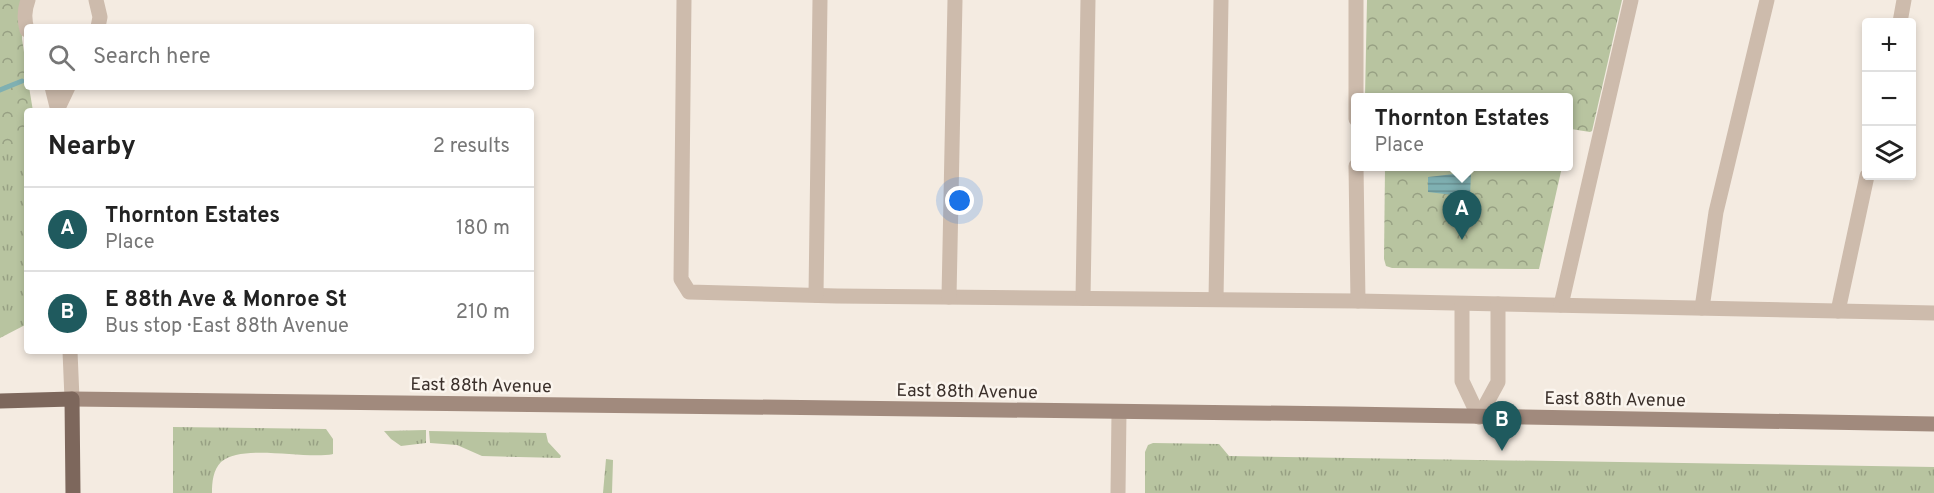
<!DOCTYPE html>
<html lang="en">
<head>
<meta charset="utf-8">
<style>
  :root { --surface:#fff; --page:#f6f6f6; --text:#222; --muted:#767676; --line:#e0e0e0; --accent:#1f5a5e }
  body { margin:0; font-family:Overpass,sans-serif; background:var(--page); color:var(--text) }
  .controls { position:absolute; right:18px; top:18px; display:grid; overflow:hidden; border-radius:6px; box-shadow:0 3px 9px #0003 }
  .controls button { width:54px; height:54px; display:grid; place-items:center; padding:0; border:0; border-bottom:2px solid var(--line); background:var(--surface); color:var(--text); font:30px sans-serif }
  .you { position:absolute; left:960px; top:201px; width:21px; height:21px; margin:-15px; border:4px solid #fff; border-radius:50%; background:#1a73e8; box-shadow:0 0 0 9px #1a73e833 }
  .badge { display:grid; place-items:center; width:39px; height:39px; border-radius:50%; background:var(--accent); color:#fff; font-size:20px; font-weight:700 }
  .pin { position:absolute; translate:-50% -50px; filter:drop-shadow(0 2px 3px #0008) }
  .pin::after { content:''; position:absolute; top:32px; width:21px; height:18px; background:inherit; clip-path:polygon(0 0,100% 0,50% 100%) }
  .popup { position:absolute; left:1351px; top:93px; width:222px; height:78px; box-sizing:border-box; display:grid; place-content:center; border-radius:6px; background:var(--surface); filter:drop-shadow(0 2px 4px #0005); font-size:20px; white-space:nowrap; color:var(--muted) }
  .popup b { font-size:22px; color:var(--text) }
  .popup::after { content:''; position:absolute; left:50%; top:100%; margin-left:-12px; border:12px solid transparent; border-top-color:var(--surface) }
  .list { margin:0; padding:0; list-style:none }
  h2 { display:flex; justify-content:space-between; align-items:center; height:78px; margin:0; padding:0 24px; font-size:26px }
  h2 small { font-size:20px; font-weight:400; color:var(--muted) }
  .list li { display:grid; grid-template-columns:39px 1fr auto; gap:18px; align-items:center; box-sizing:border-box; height:84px; padding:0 24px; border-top:2px solid var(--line) }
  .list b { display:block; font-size:22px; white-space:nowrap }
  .list p { margin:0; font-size:20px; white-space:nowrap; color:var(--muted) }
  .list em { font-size:20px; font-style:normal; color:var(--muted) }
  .icon { flex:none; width:33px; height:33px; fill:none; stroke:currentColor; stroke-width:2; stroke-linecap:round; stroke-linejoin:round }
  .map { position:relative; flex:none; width:1934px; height:493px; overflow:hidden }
  .search { position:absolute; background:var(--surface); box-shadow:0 3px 9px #0003; left:24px; top:24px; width:510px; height:66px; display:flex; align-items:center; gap:15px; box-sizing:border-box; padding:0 21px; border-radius:6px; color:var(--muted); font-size:22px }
  .panel { position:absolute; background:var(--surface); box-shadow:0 3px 9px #0003; left:24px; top:108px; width:510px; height:246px; border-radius:6px }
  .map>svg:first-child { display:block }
  .grass { fill:url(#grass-tufts) }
  .park { fill:url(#park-crowns) }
  .water { fill:url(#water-rules) }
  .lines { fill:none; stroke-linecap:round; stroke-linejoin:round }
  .stream { stroke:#7fb0b2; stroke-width:5 }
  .street { stroke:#cdbbac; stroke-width:15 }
  .secondary { stroke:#a18a7d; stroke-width:15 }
  .primary { stroke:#7d675c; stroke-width:15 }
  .labels { text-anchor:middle; stroke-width:5; stroke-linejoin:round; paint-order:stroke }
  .street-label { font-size:18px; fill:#3b302b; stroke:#fbf5ee }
</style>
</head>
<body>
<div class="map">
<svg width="1934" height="493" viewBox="0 0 1934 493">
  <defs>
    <pattern id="grass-tufts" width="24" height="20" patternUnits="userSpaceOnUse" patternTransform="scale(1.5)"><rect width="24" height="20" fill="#b8c4a0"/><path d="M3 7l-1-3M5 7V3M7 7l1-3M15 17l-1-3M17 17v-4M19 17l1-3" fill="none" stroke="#97a083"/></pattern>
    <pattern id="park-crowns" width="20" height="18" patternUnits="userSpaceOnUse" patternTransform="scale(1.5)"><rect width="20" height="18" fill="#b8c4a0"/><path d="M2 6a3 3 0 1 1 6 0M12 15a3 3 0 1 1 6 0" fill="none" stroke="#97a083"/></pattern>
    <pattern id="water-rules" width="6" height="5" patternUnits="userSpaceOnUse" patternTransform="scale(1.5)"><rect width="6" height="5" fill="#7fb0b2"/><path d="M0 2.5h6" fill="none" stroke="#699091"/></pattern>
  </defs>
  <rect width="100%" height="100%" fill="#f4ebe1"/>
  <g class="grass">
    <path d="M0,147H27V324L0,338Z"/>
    <path d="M173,427L326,429L333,439V454C305,460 243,443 221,462C213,470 212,482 212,493H173Z"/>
    <path d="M426,430V443L401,446L391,439L384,431Z"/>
    <path d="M429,431L546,433L548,442L561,456L560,458L482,456L457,445L430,443Z"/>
    <path d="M1153,443L1219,444L1229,456L1934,467V493H1145V452L1148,445Z"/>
    <path d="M606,459L613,460L612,493H603Z"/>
  </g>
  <g class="park">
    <path d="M0,0H22V39L27,72V87H29L33,111H27V147H0Z"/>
    <path d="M1367,0H1622L1592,131L1590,132L1571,129L1569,137L1568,98L1365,97Z"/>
    <path d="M1385,167H1562L1539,269L1392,268L1386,266L1384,259Z"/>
  </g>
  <path class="water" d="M1471,172L1470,197L1428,192V177Z"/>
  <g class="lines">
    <path class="stream" d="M0,90L22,81"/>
    <g class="street">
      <path d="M96,0L100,17L98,27"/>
      <path d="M684,0L681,279L689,292L837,296L1358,301L1934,313"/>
      <path d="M1900,22L1904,0"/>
      <path d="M27,30C24,19 24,11 28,0"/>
      <path d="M52,87L58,111"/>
      <path d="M58,108L68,87"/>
      <path d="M1356,119V0"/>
      <path d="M1356,166L1358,301"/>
      <path d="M816,295L820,0"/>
      <path d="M949,297L955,0"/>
      <path d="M1083,298L1088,0"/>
      <path d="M1216,299L1221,0"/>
      <path d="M1462,305V381L1479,417"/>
      <path d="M1561,305L1631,0"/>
      <path d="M1702,308L1716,212L1767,0"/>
      <path d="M1838,311L1867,176"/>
      <path d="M70,351L72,399"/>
      <path d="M1479,417L1498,382V304"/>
      <path d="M1118,493L1119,412"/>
    </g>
    <path class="secondary" d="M72,399L1346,414L1934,424"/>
    <path class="primary" d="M0,401L72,399L73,493"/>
  </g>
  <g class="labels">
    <g class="street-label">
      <text transform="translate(481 385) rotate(1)" y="6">East 88th Avenue</text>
      <text transform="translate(967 391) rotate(1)" y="6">East 88th Avenue</text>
      <text transform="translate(1615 399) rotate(1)" y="6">East 88th Avenue</text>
    </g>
  </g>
</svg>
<div class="controls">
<button>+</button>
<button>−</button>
<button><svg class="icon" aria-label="layers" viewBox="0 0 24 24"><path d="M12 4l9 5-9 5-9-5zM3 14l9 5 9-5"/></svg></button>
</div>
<div class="you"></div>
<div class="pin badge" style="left:1462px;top:240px">A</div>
<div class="popup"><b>Thornton Estates</b>Place</div>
<div class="pin badge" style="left:1502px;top:451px">B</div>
<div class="search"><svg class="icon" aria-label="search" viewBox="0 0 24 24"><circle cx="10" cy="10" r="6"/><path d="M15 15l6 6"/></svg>Search here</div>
<section class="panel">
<h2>Nearby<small>2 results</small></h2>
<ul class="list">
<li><span class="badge">A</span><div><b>Thornton Estates</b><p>Place</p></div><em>180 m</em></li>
<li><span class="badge">B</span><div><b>E 88th Ave &amp; Monroe St</b><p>Bus stop · East 88th Avenue</p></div><em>210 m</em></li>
</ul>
</section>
</div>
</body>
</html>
